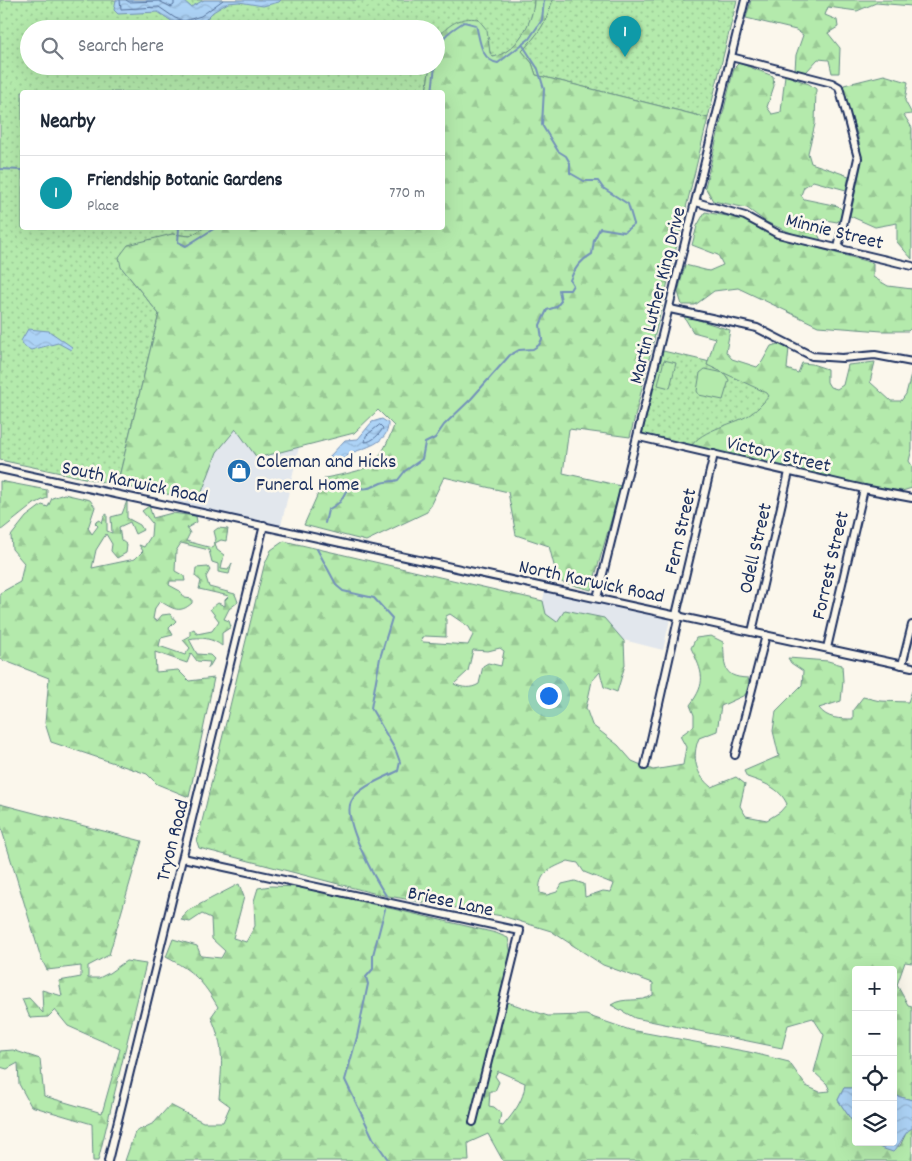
<!DOCTYPE html>
<html lang="en">
<head>
<meta charset="utf-8">
<style>
  :root { --surface:#fff; --page:#f2f2f3; --text:#1f2937; --muted:#747a83; --line:#e0e1e3; --accent:#1f6fb2 }
  body { margin:0; font-family:Dekko,sans-serif; background:var(--page); color:var(--text) }
  .controls { position:absolute; right:15px; bottom:15px; display:grid; overflow:hidden; border-radius:5px; box-shadow:0 5px 20px #0002 }
  .controls button { width:45px; height:45px; display:grid; place-items:center; padding:0; border:0; border-bottom:1px solid var(--line); background:var(--surface); color:var(--text); font:25px sans-serif }
  .you { position:absolute; left:548px; top:695px; width:18px; height:18px; margin:-12px; border:4px solid #fff; border-radius:50%; background:#1a73e8; box-shadow:0 0 0 8px #1a73e833 }
  .badge { display:grid; place-items:center; width:32px; height:32px; border-radius:50%; background:var(--accent); color:#fff; font-size:16px; font-weight:700 }
  .pin { position:absolute; translate:-50% -41px; filter:drop-shadow(0 1px 2px #0008) }
  .pin::after { content:''; position:absolute; top:26px; width:18px; height:15px; background:inherit; clip-path:polygon(0 0,100% 0,50% 100%) }
  .list { margin:0; padding:0; list-style:none }
  h2 { display:flex; justify-content:space-between; align-items:center; height:65px; margin:0; padding:0 20px; font-size:21px }
  h2 small { font-size:16px; font-weight:400; color:var(--muted) }
  .list li { display:grid; grid-template-columns:32px 1fr auto; gap:15px; align-items:center; box-sizing:border-box; height:75px; padding:0 20px; border-top:1px solid var(--line) }
  .list b { display:block; font-size:19px; white-space:nowrap }
  .list p { margin:0; font-size:16px; white-space:nowrap; color:var(--muted) }
  .list em { font-size:16px; font-style:normal; color:var(--muted) }
  .icon { flex:none; width:28px; height:28px; fill:none; stroke:currentColor; stroke-width:2; stroke-linecap:round; stroke-linejoin:round }
  .map { position:relative; flex:none; width:912px; height:1161px; overflow:hidden }
  .search { position:absolute; background:var(--surface); box-shadow:0 5px 20px #0002; left:20px; top:20px; width:425px; height:55px; display:flex; align-items:center; gap:12px; box-sizing:border-box; padding:0 18px; border-radius:28px; color:var(--muted); font-size:19px }
  .panel { position:absolute; background:var(--surface); box-shadow:0 5px 20px #0002; left:20px; top:90px; width:425px; height:140px; border-radius:5px }
  .map>svg:first-child { display:block }
  .built { fill:#e2e7ed }
  .grass { fill:url(#grass-dots); stroke:#688c85 }
  .forest { fill:url(#forest-firs); stroke:#688c85; fill-rule:evenodd }
  .garden { fill:#b4eaac; stroke:#688c85 }
  .water { fill:url(#water-waves); stroke:#7391b9 }
  .lines { fill:none; stroke-linecap:round; stroke-linejoin:round }
  .shore { stroke:#55719b; stroke-width:1 }
  .stream { stroke:#7391b9; stroke-width:2 }
  .minor-casing { stroke:#1b2f5e; stroke-width:10 }
  .minor { stroke:#fbf7ec; stroke-width:6 }
  .labels { text-anchor:middle; stroke-width:5; stroke-linejoin:round; paint-order:stroke }
  .street-label { font-size:20px; fill:#1b2f5e; stroke:#fbf7ec }
  .poi-label { font-size:20px; fill:#1b2f5e; stroke:#fbf7ec; text-anchor:start }
</style>
</head>
<body>
<div class="map">
<svg width="912" height="1161" viewBox="0 0 912 1161">
  <defs>
    <pattern id="grass-dots" width="8" height="8" patternUnits="userSpaceOnUse" patternTransform="scale(1.25)"><rect width="8" height="8" fill="#b4eaac"/><path d="M2 2h.1M6 6h.1" fill="none" stroke="#9ac996" stroke-width="1.8" stroke-linecap="round"/></pattern>
    <pattern id="forest-firs" width="22" height="20" patternUnits="userSpaceOnUse" patternTransform="scale(1.25)"><rect width="22" height="20" fill="#b4eaac"/><path d="M5 1l3.5 6h-7zM16 11l3.5 6h-7z" fill="#9ac996"/></pattern>
    <pattern id="water-waves" width="16" height="10" patternUnits="userSpaceOnUse" patternTransform="scale(1.25)"><rect width="16" height="10" fill="#add3f6"/><path d="M0 5q4-4 8 0t8 0" fill="none" stroke="#94b5d5"/></pattern>
  </defs>
  <rect width="100%" height="100%" fill="#fbf7ec"/>
  <filter id="ink" filterUnits="userSpaceOnUse"><feTurbulence type="fractalNoise" baseFrequency=".02" numOctaves="2"/><feDisplacementMap in="SourceGraphic" scale="10" xChannelSelector="R" yChannelSelector="G"/><feConvolveMatrix kernelMatrix="1 2 1 2 8 2 1 2 1" color-interpolation-filters="sRGB"/></filter>
  <g filter="url(#ink)">
    <g class="built">
      <path d="M202,388L307,412L281,526L176,502Z"/>
      <path d="M545,591L670,619L663,650L572,627L538,622Z"/>
    </g>
    <g class="grass">
      <path d="M0,0H534C534,22 516,53 493,57L488,48L489,38L442,32L436,39V29H29V66H430L426,92H22V228H204L190,236L172,234L121,267L159,314L117,485L0,460Z"/>
      <path d="M552,0H737L708,118L536,75L532,63L522,51C537,35 548,21 552,0Z"/>
      <path d="M663,351L779,378L758,462L642,434Z"/>
    </g>
    <g class="forest">
      <path d="M534,0H552C548,22 537,35 522,51L532,63L536,75L708,118L630,437L569,429L563,473L621,486L591,590L558,581L549,546L516,535L508,492L444,477L427,512L366,541L304,525L325,478C370,469 377,470 394,426L378,410L354,433L257,458L236,429L217,452L199,500L117,485L159,314L121,267L119,257L128,245L172,234L190,236L204,228H442V92H426L430,66H436V39C448,25 460,16 478,19L487,30L490,53L493,57C516,53 534,21 534,0Z"/>
      <path d="M751,0H912V6L876,3L857,11L828,7L825,15L837,20L838,27L828,33L840,48L839,73H832L829,60L818,59L806,72L795,70L796,55L803,35L796,30L746,18Z"/>
      <path d="M739,63L773,76L774,86L767,107L772,114L781,112L785,75L809,84L816,89L815,124L808,153L811,163L849,176L846,190L813,181L804,187L801,195L804,199L838,206L842,210V218L837,222L820,219L814,221V227L822,242L803,238L766,222L747,208L713,201L705,187L734,68Z"/>
      <path d="M884,75L908,82L905,101L912,114L904,115L912,128V259L897,242V223L875,227L850,216L862,162L858,137L842,89L844,85Z"/>
      <path d="M705,212L749,220L780,238L873,263V277L888,286L912,289V327L908,331H882L818,326L738,288L714,291L695,305H682L678,292L685,265L709,271L723,265L718,255L692,245L697,226Z"/>
      <path d="M683,315L730,330L726,352L732,359L757,367L762,362L771,346L778,344L789,348L787,369L798,373L802,363L812,364L827,369V382L830,387L837,389L843,385L848,365L875,362L870,382L891,401H901L906,394L912,371V449L909,461L912,466V488L902,491L858,485L691,447C700,429 738,424 752,413C758,409 764,402 769,396L767,393L707,365L715,338L693,332Z"/>
      <path d="M0,481L47,490V498L34,504L0,531Z"/>
      <path d="M64,494L90,500L95,507L88,528L92,534L98,526L95,523L100,520L102,523L104,516L107,514V531L112,533L111,517L122,514L127,501V518L140,525L143,530L135,534L130,522L119,527L121,540L127,545L126,553L117,558L111,551L112,544L106,534L96,550L92,568L135,559L143,551L139,545L144,547L151,536L152,523L142,511L149,506L153,518L172,513L196,516L197,522L187,528L190,533L186,541L212,548L216,539L214,531L218,528L228,529L226,541L221,540L215,543L217,550L224,555L221,569L228,570L232,563L229,574L218,572V564L212,562L209,550L181,543L176,551L175,571L184,576L185,581H170L169,585L180,591L185,598L192,599V603C180,614 173,609 160,601L155,608L153,619L157,621L162,615L170,614L176,621L169,628L173,635L161,638L159,646L185,655L190,648L183,640L190,636V631L194,629L197,634L212,631L219,621L210,609L218,603L225,606V600L229,596L199,589L201,581L195,576L196,568L208,567L210,570L206,577L209,587L235,594L238,602L229,609L224,619L229,621L231,627L222,633V646C214,639 200,636 189,639L197,654L210,655L214,659L208,669L210,662L197,661L191,653L187,663L155,652L156,672L178,670L189,681L214,678L189,797L157,784L147,774L51,742L45,723L49,678L0,659V593L20,582L24,563L12,549L11,536L26,517L42,505L48,507L52,498Z"/>
      <path d="M284,541L543,601L546,614L557,622L565,610L604,618L624,641L625,665L617,692L604,687L600,672L592,681L586,708L592,725L618,745L632,761L653,770L683,765L686,747L680,736L694,726V715L690,705C707,682 703,673 691,648L696,638L711,636L723,642C726,663 719,677 748,678L750,686L745,695L721,706L717,731L699,738C691,757 696,775 711,787L736,777L745,784L740,806L746,816L767,820L780,812L787,804C779,787 764,783 747,777L744,771L779,756L773,731L776,711L802,685L803,671L791,663L788,658L828,661L842,665L843,681L841,701L819,708C827,719 840,719 853,719V710L863,697L880,701L908,702L912,691V963L905,962L897,985L908,1005L912,1006V1100L893,1095V970H856V1088H844L838,1100L856,1127V1142H874L881,1148L900,1146L907,1131L912,1128V1161H503L488,1134L468,1143L469,1161H125L135,1132L154,1123L170,1105L203,1122H223L230,1106L219,1098C222,1065 225,1048 211,1017L218,1007C203,981 193,971 166,957L173,939L197,946L201,956L221,958L225,951L212,939L211,918L202,914L190,922L181,920L187,911L239,884L244,897L233,938L246,942L255,926L254,901L258,888L271,886L299,887L496,933L508,938L511,954L501,1000L548,1016L586,1015L630,1030L749,1052L789,1062L806,1086L820,1092L830,1091L827,1084L814,1072L824,1035L813,1018L788,1025L782,1048L635,1018L611,1005C624,996 639,1004 653,995V983L603,965L551,931L502,916L377,894L199,848L197,842L264,566L271,550ZM450,614L469,627L473,635L468,645L423,642L421,639L425,636L446,637V616ZM500,648L504,651L501,666L488,663L483,666L479,684C471,689 462,688 454,684L468,671L473,650L488,651ZM568,861L578,863L584,872L614,884L611,892L603,891L585,897L584,884L575,881L562,884L557,892L547,895L540,893C537,873 552,868 568,861ZM498,1071L525,1083C524,1101 514,1112 503,1126L499,1125L501,1113L494,1107L489,1106L490,1091H495L499,1082L495,1076Z"/>
      <path d="M0,804L142,841L109,955L88,966V978H99L109,973L126,961L146,964L98,1161H93L92,1124L31,1106L19,1084L18,1063L7,1069L0,1067V1051L13,1050L40,1059L44,1096L102,1113L120,1049L68,1026L55,1010L48,1017L30,1018L22,999L29,998L43,1013L42,990L62,996L59,981L81,977V966L47,970L41,958L0,824Z"/>
    </g>
    <g class="garden">
      <path d="M664,360L676,363L670,388L658,385Z"/>
      <path d="M705,369L724,373L729,380L723,400L699,395L697,391L700,373Z"/>
    </g>
    <g class="water">
      <path d="M116,0H183L191,7L204,0H281L279,2L263,6L239,2L228,3L213,12L204,21L184,26L173,22L158,12L118,14L114,10Z"/>
      <path d="M28,329L49,331L72,347L71,350L58,343L31,350L25,347L21,341Z"/>
      <path d="M382,419L388,423C389,444 364,447 350,454C345,457 342,460 336,462L332,461L330,456L345,440L358,439L372,422Z"/>
      <path d="M844,1088H856V1127L838,1100Z"/>
      <path d="M893,1095L912,1100V1128C903,1133 901,1145 893,1152L881,1148L874,1142H893Z"/>
    </g>
    <g class="lines">
      <g class="shore">
        <path d="M120,0L121,9L159,7L175,18L184,21L201,16L223,0"/>
        <path d="M126,0L129,2L159,1L171,7L174,5V0"/>
        <path d="M380,425L383,428C380,434 372,442 365,442L366,436Z"/>
      </g>
      <g class="stream">
        <path d="M436,58C439,38 448,32 464,22L476,25C480,39 480,60 498,63L529,39L542,20L544,0"/>
        <path d="M432,92L435,66"/>
        <path d="M0,169L22,170"/>
        <path d="M179,228L178,242L186,246L215,228"/>
        <path d="M325,523L328,510L340,502L350,484C363,491 369,489 381,483C386,481 392,482 398,480L405,471L422,459L425,443L435,438L444,425L471,399L510,355L519,350L533,349L539,345L542,339L540,325L547,310L556,307L561,301L559,290H570L573,285L570,280C574,269 581,260 592,254L594,240L600,228L624,232L634,224L628,204L603,188L598,181H584L570,173V163L566,156L558,151L542,125L544,89L538,69L522,44"/>
        <path d="M317,549L337,586L343,591L374,598L392,618L380,658L371,708L396,751L400,762L398,771C384,778 358,787 351,802C342,820 376,881 387,897"/>
        <path d="M385,909L373,955V969L366,977L368,984L357,1037L345,1080L373,1138L389,1161"/>
      </g>
      <g class="minor-casing">
        <g id="minor">
          <path d="M731,57L832,83L839,87L858,158L838,248"/>
          <path d="M696,202L745,216L778,234L790,237L912,266"/>
          <path d="M670,309L757,328L812,356L842,358L875,355L912,362"/>
          <path d="M639,437L864,489L912,498"/>
          <path d="M0,469L912,667"/>
          <path d="M597,598L745,0"/>
          <path d="M676,615L714,454"/>
          <path d="M752,632L789,472"/>
          <path d="M827,648L864,489"/>
          <path d="M902,665L912,625"/>
          <path d="M735,755L766,635"/>
          <path d="M645,766L679,615"/>
          <path d="M183,858L520,931L473,1122"/>
          <path d="M108,1161L264,525"/>
        </g>
      </g>
      <use href="#minor" class="minor"/>
    </g>
  </g>
  <defs>
    <g id="shop-disc" transform="scale(1.25)"><circle r="9.5" fill="#1f6fb2" stroke="#fbf7ec"/><path d="M-5-2.5h2.3a2.7 3.5 0 0 1 5.4 0H5L5.5 6h-11ZM-1.5-2.5h3a1.5 2.3 0 0 0-3 0Z" fill="#fff"/></g>
  </defs>
  <g fill-rule="evenodd">
    <use href="#shop-disc" x="239" y="471"/>
  </g>
  <g class="labels">
    <g class="street-label">
      <text transform="translate(835 230) rotate(14)" y="7">Minnie Street</text>
      <text transform="translate(656 295) rotate(-76)" y="7">Martin Luther King Drive</text>
      <text transform="translate(779 453) rotate(13)" y="7">Victory Street</text>
      <text transform="translate(135 481) rotate(12)" y="7">South Karwick Road</text>
      <text transform="translate(679 531) rotate(-77)" y="7">Fern Street</text>
      <text transform="translate(754 548) rotate(-77)" y="7">Odell Street</text>
      <text transform="translate(829 565) rotate(-77)" y="7">Forrest Street</text>
      <text transform="translate(592 580) rotate(12)" y="7">North Karwick Road</text>
      <text transform="translate(171 840) rotate(-76)" y="7">Tryon Road</text>
      <text transform="translate(451 900) rotate(12)" y="7">Briese Lane</text>
    </g>
    <g class="poi-label">
      <text x="256" y="467">Coleman and Hicks<tspan x="256" dy="23">Funeral Home</tspan></text>
    </g>
  </g>
</svg>
<div class="controls">
<button>+</button>
<button>−</button>
<button><svg class="icon" aria-label="locate" viewBox="0 0 24 24"><circle cx="12" cy="12" r="6"/><path d="M12 2v4M12 18v4M2 12h4M18 12h4"/></svg></button>
<button><svg class="icon" aria-label="layers" viewBox="0 0 24 24"><path d="M12 4l9 5-9 5-9-5zM3 14l9 5 9-5"/></svg></button>
</div>
<div class="you"></div>
<div class="pin badge" style="left:625px;top:57px;background:#0f9aa8">1</div>
<div class="search"><svg class="icon" aria-label="search" viewBox="0 0 24 24"><circle cx="10" cy="10" r="6"/><path d="M15 15l6 6"/></svg>Search here</div>
<section class="panel">
<h2>Nearby<small></small></h2>
<ul class="list">
<li><span class="badge" style="background:#0f9aa8">1</span><div><b>Friendship Botanic Gardens</b><p>Place</p></div><em>770 m</em></li>
</ul>
</section>
</div>
</body>
</html>
